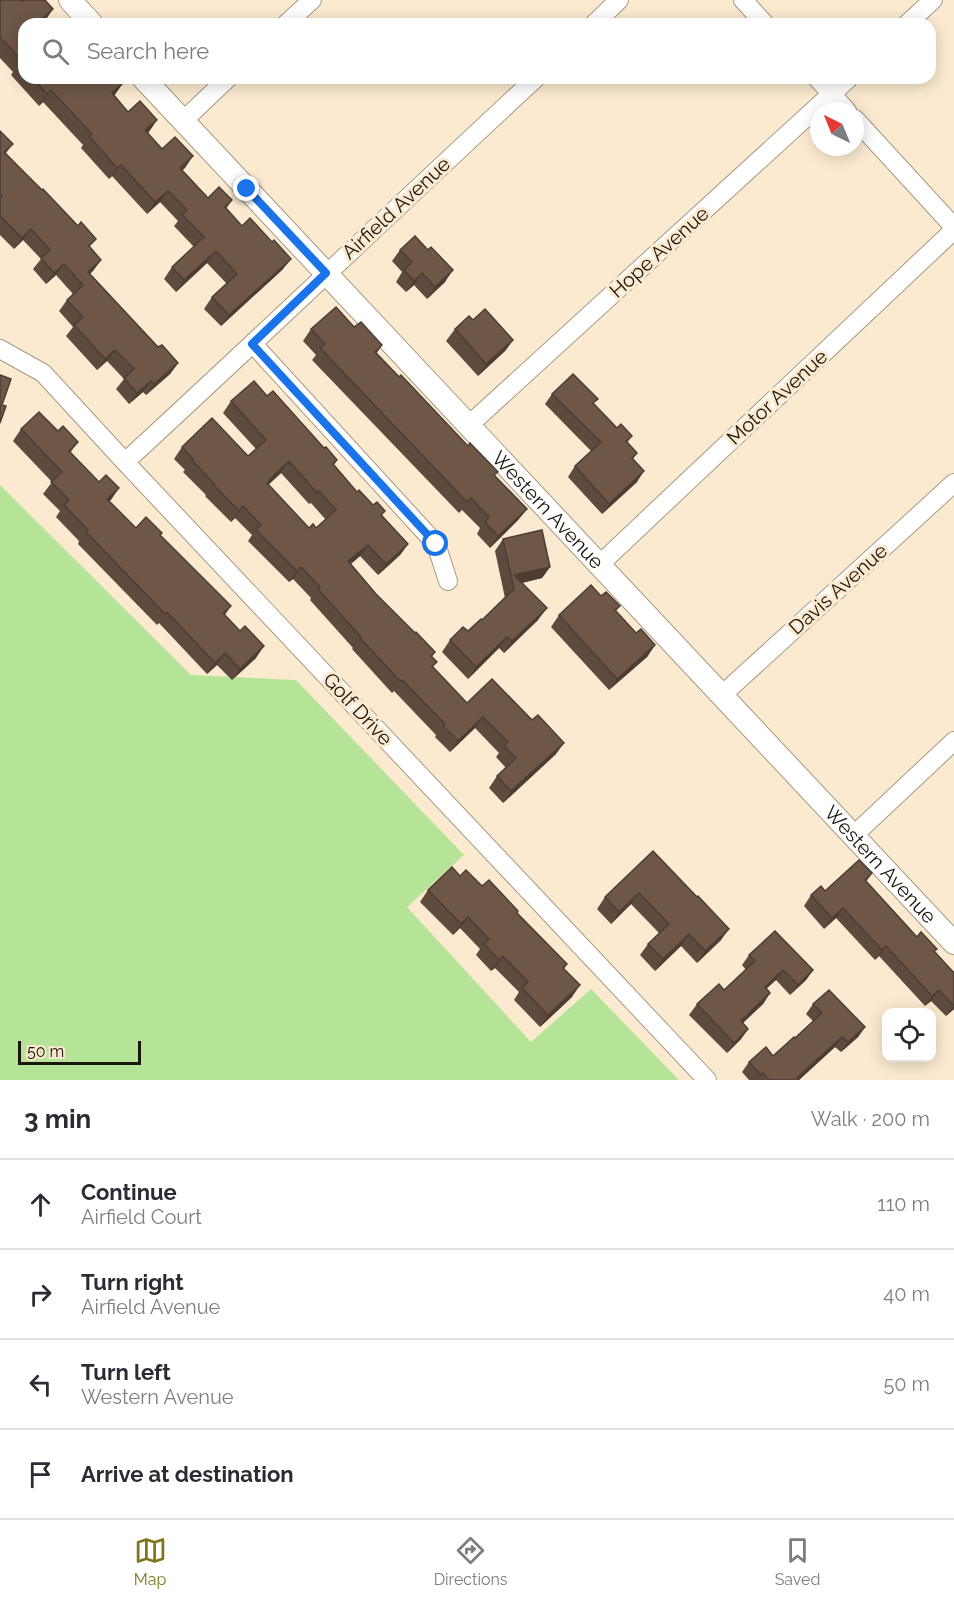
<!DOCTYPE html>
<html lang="en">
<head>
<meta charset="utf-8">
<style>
  :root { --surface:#fff; --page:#f2f2f3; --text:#2b2b33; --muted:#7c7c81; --line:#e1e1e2; --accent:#7e771b }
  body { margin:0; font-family:Raleway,sans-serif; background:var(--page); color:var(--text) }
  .controls { position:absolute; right:18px; bottom:18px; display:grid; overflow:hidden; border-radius:12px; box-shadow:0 3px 15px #0003 }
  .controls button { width:54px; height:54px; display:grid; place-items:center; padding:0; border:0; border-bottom:2px solid var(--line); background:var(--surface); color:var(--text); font:30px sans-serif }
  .compass { position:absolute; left:810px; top:102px; width:54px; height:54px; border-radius:50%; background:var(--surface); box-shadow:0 3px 15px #0003; rotate:317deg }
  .scale { position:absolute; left:18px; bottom:15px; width:123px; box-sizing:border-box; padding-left:6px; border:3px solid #1b160c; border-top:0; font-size:16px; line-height:21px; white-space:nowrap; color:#1b160c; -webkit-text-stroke:4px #fbeacf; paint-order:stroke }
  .stop { position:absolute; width:18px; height:18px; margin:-14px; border:4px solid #1a73e8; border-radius:50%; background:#fff }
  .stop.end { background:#1a73e8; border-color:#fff; box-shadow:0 2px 6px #0008 }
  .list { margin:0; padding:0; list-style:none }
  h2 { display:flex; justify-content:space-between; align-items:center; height:78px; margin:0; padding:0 24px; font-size:26px }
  h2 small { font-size:20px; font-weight:400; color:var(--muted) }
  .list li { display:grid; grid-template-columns:39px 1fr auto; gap:18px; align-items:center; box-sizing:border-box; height:90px; padding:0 24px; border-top:2px solid var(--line) }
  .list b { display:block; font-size:22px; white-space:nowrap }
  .list p { margin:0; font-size:20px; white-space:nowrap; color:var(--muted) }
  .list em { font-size:20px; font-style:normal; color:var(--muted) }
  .icon { flex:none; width:33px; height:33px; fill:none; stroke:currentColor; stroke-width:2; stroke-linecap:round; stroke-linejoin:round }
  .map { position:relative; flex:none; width:954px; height:1080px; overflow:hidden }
  .search { position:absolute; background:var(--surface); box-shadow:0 3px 15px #0003; left:18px; right:18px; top:18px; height:66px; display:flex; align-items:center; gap:15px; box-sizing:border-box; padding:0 21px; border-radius:18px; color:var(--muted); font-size:22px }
  .sheet { height:438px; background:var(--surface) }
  nav { display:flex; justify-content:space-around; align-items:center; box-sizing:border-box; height:84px; border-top:2px solid var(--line); background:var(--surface); font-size:16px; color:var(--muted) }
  nav a { display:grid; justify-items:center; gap:3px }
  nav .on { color:var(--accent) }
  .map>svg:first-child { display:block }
  .green { fill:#b5e496 }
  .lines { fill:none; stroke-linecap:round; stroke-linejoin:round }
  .minor-casing { stroke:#a89980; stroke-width:20 }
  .tertiary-casing { stroke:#a89980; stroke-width:24 }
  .minor { stroke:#fff; stroke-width:18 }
  .tertiary { stroke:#fff; stroke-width:22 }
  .wall { fill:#5f4b3d; fill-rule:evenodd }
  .shaded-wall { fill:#4e3d32 }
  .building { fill:#6f5747; stroke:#4e3d32; stroke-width:1.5; fill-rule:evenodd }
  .route { stroke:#1a73e8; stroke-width:8 }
  .labels { text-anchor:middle; stroke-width:6; stroke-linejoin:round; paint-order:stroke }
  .street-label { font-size:20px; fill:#1b160c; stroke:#fbeacf }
</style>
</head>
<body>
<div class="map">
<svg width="954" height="1080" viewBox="0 0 954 1080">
  <rect width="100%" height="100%" fill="#fbeacf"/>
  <path class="green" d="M0,485L191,675L296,680L464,855L407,907L531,1042L591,989L679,1080H0Z"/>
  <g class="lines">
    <g class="minor-casing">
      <g id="minor">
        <path d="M743,0L765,24"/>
        <path d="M286,24L312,0"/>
        <path d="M594,24L619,0"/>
        <path d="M907,24L933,0"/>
        <path d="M817,78L847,111"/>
        <path d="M855,119L954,227"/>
        <path d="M183,121L228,78"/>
        <path d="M253,344L436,544L448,581"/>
        <path d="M0,349L43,373L125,462L707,1080"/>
        <path d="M468,426L849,78"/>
        <path d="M125,462C263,335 398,206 536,78"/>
        <path d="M599,565L954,230"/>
        <path d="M722,695L954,483"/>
        <path d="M853,836L954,741"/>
      </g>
    </g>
    <g class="tertiary-casing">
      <g id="tertiary">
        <path d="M70,0L92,24"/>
        <path id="s1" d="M143,78L954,943"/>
      </g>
    </g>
    <use href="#minor" class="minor"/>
    <use href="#tertiary" class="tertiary"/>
  </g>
  <g class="wall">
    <path d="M0,0L45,21L44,22L24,24V78H119L123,83L114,96L128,112L149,132L147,133L162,149L193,156L182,170L208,198L232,200L226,209L242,226L272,242L291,259L282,270L221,326L204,309L212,297L227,284L207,263L176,292L164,279L172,267L194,247L174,226L178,221L160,202L147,214L112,176L109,179L81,148L83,145L43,102L39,106L11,75L13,72L0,58Z"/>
    <path d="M0,131L13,144L6,153L101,260L90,274L158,347L178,363L170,374L146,395L143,392L129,404L116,389L124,379L107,361L97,370L66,336L73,327L59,311L67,300L73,294L56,275L46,284L33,269L41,259L23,240L14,249L0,235Z"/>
    <path d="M400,250L445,282L427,299L414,285L406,292L396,282L402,272L392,261Z"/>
    <path d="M354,327L382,345L377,353L527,509L518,520L490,548L477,534L480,528L462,510L459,513L312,360L316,355L303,341L311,329Z"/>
    <path d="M455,329L513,340L505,351L478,376L446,341Z"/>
    <path d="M552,394L594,404L617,428L632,436L627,443L637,453L633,459L637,482L602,514L568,477L575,466L591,451L545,404Z"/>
    <path d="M267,396L337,460L334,465L357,492L382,515L408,544L400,555L378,575L360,556L351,564L376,594L435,652L432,657L437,662L433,667L467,703L556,754L503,803L489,788L497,776L506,768L496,757L499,753L475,728L450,752L435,737L436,735L394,691L392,693L352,649L353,648L310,600L311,598L293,579L289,582L248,541L252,535L235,518L231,522L205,496L206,495L183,472L185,470L174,459L182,447L248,456L256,449L223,413L231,401ZM281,473L309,504L311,503L326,520L316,528H309L268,485Z"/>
    <path d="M21,429L58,431L78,442L70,453L99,482L119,488L109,501L136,528L160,536L231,606L225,615L256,658L232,680L217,665L207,674L159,623L157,625L78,544L79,541L56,517L60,511L43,494L52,482L13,441Z"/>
    <path d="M503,539L550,567L542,578L522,583L538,620L504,653L499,648L468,679L442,652L450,640L468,631L482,620L505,598L495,551Z"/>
    <path d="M601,596L620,606L616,611L636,633L655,645L647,657L609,690L551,627L559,615Z"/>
    <path d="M653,851L721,940L697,963L681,946L655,971L640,955L648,944L659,933L631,904L611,924L597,909L605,897Z"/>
    <path d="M872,873L866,882L917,937L935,952L954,972V1009L946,1016L931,1001L925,1006L879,956L875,960L836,918L824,929L804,906L811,895L825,891Z"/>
    <path d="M460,876L482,886L517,913L567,964L564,969L572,997L540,1027L514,1000L519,992L495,968L491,971L476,955L480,949L460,928L453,935L420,902L428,890Z"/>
    <path d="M749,955L813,970L806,980L790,995L776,980L766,989L770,993L763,1004L743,1023L748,1029L741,1039L727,1053L689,1015L697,1004L724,990L746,970L742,965Z"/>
    <path d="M813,1004L865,1027L858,1037L841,1052L835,1047L799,1080H749L742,1072L749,1062L773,1056L795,1038L813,1021L806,1014Z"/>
  </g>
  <g class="shaded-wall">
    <path d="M53,9L45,21L42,24V19Z"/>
    <path d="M123,83L115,94L104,105L112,93Z"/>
    <path d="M51,90L43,102L39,106L47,94Z"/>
    <path d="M157,120L149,132L137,142L145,130Z"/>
    <path d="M193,156L185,168L172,180L180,168Z"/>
    <path d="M121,165L112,176L109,179L117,168Z"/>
    <path d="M168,191L160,202L147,214L155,202Z"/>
    <path d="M31,229L23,240L14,249L22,238Z"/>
    <path d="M216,251L207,263L176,292L184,280Z"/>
    <path d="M291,259L282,270L221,326L229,315Z"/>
    <path d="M101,260L93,271L80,283L88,272Z"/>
    <path d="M64,264L56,275L46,284L54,273Z"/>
    <path d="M453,270L445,282L427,299L435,287Z"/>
    <path d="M422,273L414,285L406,292L414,281Z"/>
    <path d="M513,340L505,351L478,376L486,364Z"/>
    <path d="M115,350L107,361L97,370L105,359Z"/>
    <path d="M178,363L170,374L146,395L154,384Z"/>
    <path d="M151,381L143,392L129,404L137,393Z"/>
    <path d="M289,461L281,473L265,488L269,480Z"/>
    <path d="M644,471L637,482L602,514L609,504Z"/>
    <path d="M119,488L111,500L99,510L107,499Z"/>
    <path d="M243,506L235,518L231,522L239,511Z"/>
    <path d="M527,509L518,520L490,548L498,536Z"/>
    <path d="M408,544L400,555L378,575L386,564Z"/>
    <path d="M368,545L360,556L340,573L348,561Z"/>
    <path d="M301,567L293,579L289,582L297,571Z"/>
    <path d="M550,567L542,578L513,585L514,575Z"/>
    <path d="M547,608L538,620L504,653L512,641Z"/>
    <path d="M507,637L499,648L468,679L476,667Z"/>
    <path d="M655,645L647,657L609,690L617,679Z"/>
    <path d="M264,646L256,658L232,680L240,669Z"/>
    <path d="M225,653L217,665L207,674L215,663Z"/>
    <path d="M483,717L475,728L450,752L458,741Z"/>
    <path d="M564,743L556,754L503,803L511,791Z"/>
    <path d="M639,893L631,904L611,924L619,912Z"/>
    <path d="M843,908L836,918L824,929L832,918Z"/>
    <path d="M468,917L460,928L453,935L461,924Z"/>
    <path d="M729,929L721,940L697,963L705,951Z"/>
    <path d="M689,934L681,946L655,971L663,959Z"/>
    <path d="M886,946L879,956L875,960L882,950Z"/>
    <path d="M503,956L495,968L491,971L499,960Z"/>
    <path d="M783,970L776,980L757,997L765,987Z"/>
    <path d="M813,970L806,980L790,995L798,985Z"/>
    <path d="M580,985L572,997L540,1027L548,1015Z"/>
    <path d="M939,990L931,1001L925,1006L932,996Z"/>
    <path d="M770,993L763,1004L734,1031L741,1021Z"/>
    <path d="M954,1005V1009L946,1016Z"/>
    <path d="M865,1027L858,1037L841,1052L848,1042Z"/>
    <path d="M748,1029L741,1039L727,1053L734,1043Z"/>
    <path d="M842,1037L835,1047L799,1080L797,1078Z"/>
  </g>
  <g class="building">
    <path d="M0,0H22L23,1L25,0H45L53,9L42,19L46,24H24V68L20,63L22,61L0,37Z"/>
    <path d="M33,78H119L123,83L112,93L128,112L140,101L157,120L145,130L162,149L175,137L193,156L180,168L208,198L219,187L232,200L225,207L242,226L250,218L272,242L274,240L291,259L229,315L212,297L237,274L216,251L184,280L172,267L204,237L182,215L187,210L168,191L155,202L121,165L117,168L89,136L92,134L51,90L47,94Z"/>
    <path d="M0,131L13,144L4,152L42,190L43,189L78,226L81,222L96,239L89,246L101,260L88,272L158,347L162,345L178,363L154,384L151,381L137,393L124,378L134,369L115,350L105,359L74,325L83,317L67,300L83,285L64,264L54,273L41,258L50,250L31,229L22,238L0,216V198L2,196L0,194Z"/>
    <path d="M415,236L428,250L431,247L453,270L435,287L422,273L414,281L404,270L412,262L400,250Z"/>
    <path d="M336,307L354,327L361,322L382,345L375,352L399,377L401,375L468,446L470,443L498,472L494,475L527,509L498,536L485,522L489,517L471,498L467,502L320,348L325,344L311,329Z"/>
    <path d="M485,309L513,340L486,364L455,329L469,316L473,320Z"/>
    <path d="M573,374L598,399L593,403L617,428L621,424L632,436L626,441L637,453L632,458L644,471L609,504L575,466L601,442L552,394Z"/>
    <path d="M0,375L11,379L2,405L6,406L0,423Z"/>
    <path d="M254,381L267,396L273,391L324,448L326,447L337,460L333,464L357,492L359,490L373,505L377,502L385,511L381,515L408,544L386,564L368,545L348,561L376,594L415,633L416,632L435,652L431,656L437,662L432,666L467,703L492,679L532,720L538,715L564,743L511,791L497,776L516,758L504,746L508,742L483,717L458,741L443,726L445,724L402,680L400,681L360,638L361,637L318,589L320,587L301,567L297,571L256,530L261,525L243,506L239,511L213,484H214L192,460L193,459L182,447L212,418L248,456L266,440L231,401ZM289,461L317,493L319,491L336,510L316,528L313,524L309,528L267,483L270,481L269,480Z"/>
    <path d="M39,412L58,431L63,426L78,442L69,451L99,482L106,475L119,488L107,499L136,528L146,517L162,533L160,535L231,606L223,613L240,631L245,626L264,646L240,669L225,653L215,663L167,612L165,614L86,532L88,530L64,505L69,500L51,482L62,472L21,429Z"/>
    <path d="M542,530L550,567L514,575L547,608L512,641L507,637L476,667L450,640L463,627L468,631L481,619L482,620L514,589L503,539Z"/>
    <path d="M591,585L601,596L606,592L620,606L615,610L636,633L641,629L655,645L617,679L559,615Z"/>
    <path d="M653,851L697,897L698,896L729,929L705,951L689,934L663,959L648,944L669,924L639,893L619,912L605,897Z"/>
    <path d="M859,860L872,873L865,880L917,937L921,932L937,949L934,951L954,973V1006L939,990L932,996L886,946L882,950L843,908L832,918L811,895L821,886L825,891Z"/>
    <path d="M452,867L460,876L466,870L482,886L489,880L518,911L517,913L567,964L563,968L580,985L548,1015L522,988L528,982L503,956L499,960L484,944L489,939L468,917L461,924L428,890Z"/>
    <path d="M775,931L813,970L798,985L783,970L765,987L770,993L741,1021L748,1029L734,1043L697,1004L719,984L724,990L755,961L749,955Z"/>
    <path d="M829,990L865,1027L848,1042L842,1037L797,1078L798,1080H769L763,1073L761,1075L749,1062L766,1047L773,1056L794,1037L795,1038L822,1013L813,1004Z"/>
  </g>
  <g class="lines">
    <path class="route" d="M247,189L326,273L252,344L436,544"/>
  </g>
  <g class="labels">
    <g class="street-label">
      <text transform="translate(396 208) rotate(-43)" y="7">Airfield Avenue</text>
      <text transform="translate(659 252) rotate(-42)" y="7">Hope Avenue</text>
      <text transform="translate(777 397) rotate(-43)" y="7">Motor Avenue</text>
      <text dy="7" stroke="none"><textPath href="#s1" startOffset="592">Western Avenue</textPath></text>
      <text transform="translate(838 589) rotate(-42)" y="7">Davis Avenue</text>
      <text transform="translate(358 709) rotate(47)" y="7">Golf Drive</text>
      <text dy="7" stroke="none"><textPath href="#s1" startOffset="1078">Western Avenue</textPath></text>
    </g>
  </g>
</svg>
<div class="controls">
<button><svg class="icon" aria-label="locate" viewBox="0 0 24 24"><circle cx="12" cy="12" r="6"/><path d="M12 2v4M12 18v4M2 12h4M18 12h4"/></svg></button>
</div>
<svg class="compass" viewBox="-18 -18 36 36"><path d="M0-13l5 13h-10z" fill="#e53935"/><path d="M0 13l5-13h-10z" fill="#7c7c81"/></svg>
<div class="scale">50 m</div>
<div class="stop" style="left:436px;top:544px"></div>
<div class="stop end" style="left:247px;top:189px"></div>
<div class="search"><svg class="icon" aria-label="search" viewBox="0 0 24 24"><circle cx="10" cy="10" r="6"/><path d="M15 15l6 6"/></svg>Search here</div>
</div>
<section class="sheet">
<h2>3 min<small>Walk · 200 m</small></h2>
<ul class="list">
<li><svg class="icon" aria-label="ahead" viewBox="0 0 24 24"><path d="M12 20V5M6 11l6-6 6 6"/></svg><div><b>Continue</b><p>Airfield Court</p></div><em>110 m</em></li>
<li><svg class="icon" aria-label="right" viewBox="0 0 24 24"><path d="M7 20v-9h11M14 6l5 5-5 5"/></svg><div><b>Turn right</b><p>Airfield Avenue</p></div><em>40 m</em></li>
<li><svg class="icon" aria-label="left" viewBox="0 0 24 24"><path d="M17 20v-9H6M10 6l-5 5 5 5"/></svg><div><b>Turn left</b><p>Western Avenue</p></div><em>50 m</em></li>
<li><svg class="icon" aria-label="arrive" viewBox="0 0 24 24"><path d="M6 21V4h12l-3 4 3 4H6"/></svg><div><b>Arrive at destination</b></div></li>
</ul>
</section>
<nav>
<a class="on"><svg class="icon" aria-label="map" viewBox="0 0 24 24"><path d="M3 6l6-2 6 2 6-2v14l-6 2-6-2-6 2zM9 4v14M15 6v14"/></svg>Map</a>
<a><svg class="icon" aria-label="directions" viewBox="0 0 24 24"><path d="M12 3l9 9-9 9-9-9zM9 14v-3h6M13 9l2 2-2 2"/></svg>Directions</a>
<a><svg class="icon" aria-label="saved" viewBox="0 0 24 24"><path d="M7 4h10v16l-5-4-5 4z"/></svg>Saved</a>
</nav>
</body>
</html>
